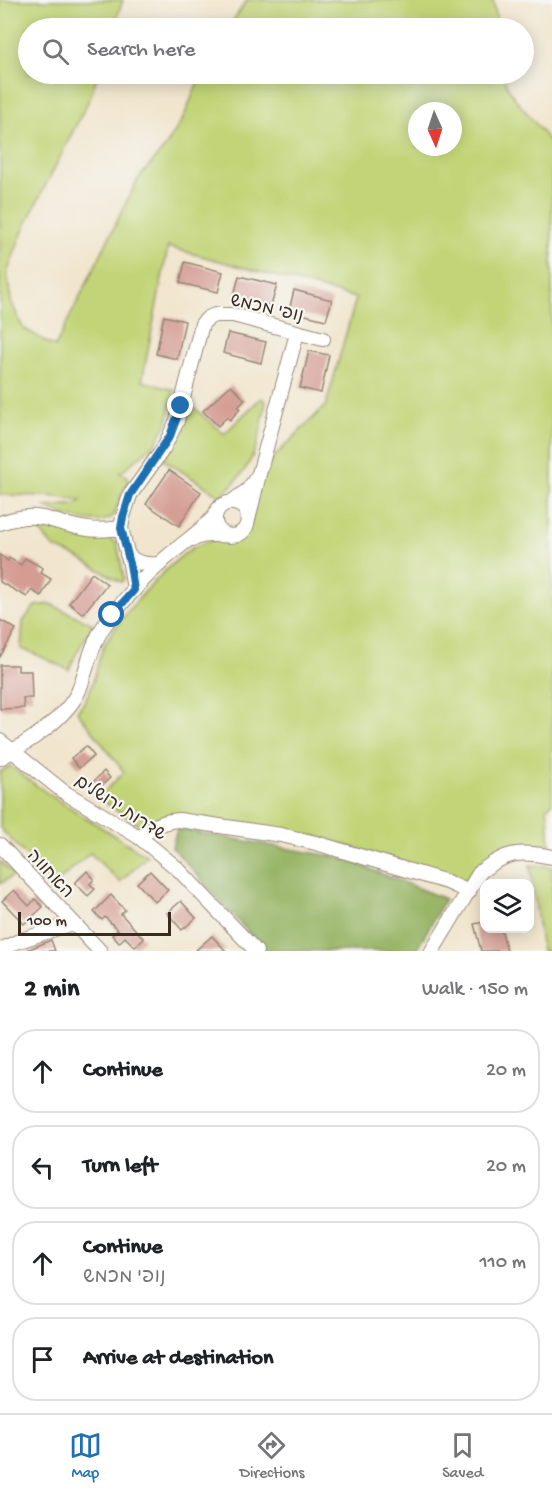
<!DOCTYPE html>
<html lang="en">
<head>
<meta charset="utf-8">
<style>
  :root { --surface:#fff; --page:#f6f6f6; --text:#202124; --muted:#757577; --line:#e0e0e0; --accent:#1f6fb2 }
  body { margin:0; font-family:"Gochi Hand","Playpen Sans Hebrew",sans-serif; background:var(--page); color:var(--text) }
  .controls { position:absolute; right:18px; bottom:18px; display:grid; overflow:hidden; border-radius:12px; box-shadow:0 3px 15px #0003 }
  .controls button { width:54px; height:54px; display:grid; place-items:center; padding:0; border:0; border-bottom:2px solid var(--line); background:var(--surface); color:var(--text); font:30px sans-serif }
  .compass { position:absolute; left:408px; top:102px; width:54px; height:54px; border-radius:50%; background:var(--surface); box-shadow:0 3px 15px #0003; rotate:177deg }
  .scale { position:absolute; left:18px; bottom:15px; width:153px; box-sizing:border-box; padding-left:6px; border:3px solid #3b2a1e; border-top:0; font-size:16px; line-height:21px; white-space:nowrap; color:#3b2a1e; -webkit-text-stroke:4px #f6f6f2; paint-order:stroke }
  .stop { position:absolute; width:18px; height:18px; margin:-14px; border:4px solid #1f6fb2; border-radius:50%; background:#fff }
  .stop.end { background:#1f6fb2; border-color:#fff; box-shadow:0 2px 6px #0008 }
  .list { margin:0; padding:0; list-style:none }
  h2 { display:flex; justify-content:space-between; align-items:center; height:78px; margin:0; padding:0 24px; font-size:26px }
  h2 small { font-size:20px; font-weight:400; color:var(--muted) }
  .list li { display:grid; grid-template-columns:39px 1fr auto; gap:18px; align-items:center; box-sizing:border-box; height:84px; margin:0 12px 12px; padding:0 12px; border:2px solid var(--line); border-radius:24px }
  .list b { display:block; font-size:22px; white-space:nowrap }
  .list p { margin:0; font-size:20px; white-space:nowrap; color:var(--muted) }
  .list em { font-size:20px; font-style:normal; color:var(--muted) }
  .icon { flex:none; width:33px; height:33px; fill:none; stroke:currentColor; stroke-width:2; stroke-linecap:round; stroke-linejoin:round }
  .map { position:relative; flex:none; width:552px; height:951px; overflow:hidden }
  .search { position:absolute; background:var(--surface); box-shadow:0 3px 15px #0003; left:18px; right:18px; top:18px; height:66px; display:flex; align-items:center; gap:15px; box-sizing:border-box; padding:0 21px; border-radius:33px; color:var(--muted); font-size:22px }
  .sheet { height:462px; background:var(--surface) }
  nav { display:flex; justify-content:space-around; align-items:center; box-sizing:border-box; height:84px; border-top:2px solid var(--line); background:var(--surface); font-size:16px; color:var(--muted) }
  nav a { display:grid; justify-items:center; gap:3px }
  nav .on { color:var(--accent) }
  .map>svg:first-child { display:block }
  .green { fill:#c2d477; stroke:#7e7f4a; stroke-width:1.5; fill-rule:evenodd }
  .forest { fill:#99b668; stroke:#6a7043; stroke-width:1.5 }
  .building { fill:#d49c93 }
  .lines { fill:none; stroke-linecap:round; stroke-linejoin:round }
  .minor-casing { stroke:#968876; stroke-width:16 }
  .minor { stroke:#fff; stroke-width:14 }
  .route { stroke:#1f6fb2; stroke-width:8 }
  .labels { text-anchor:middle; stroke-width:4.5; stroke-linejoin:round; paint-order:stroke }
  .street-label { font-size:18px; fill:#3b2a1e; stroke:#f6f6f2 }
</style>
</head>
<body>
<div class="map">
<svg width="552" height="951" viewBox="0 0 552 951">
  <rect width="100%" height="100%" fill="#f6f6f2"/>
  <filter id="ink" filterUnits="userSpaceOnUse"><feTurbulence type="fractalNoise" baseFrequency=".0167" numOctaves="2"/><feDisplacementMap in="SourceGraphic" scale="12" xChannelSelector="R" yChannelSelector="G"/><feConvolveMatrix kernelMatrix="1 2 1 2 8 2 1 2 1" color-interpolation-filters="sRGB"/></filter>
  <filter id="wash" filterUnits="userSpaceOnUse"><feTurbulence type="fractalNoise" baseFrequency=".008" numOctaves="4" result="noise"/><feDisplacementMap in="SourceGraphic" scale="24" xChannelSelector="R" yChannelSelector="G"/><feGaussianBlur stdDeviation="1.35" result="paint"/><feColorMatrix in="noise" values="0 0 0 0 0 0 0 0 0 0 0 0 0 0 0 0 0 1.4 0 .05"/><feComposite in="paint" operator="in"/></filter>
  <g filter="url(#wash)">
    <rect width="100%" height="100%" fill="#f1e5cd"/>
    <g class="green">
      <path d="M0,0H123L113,28H28V74H98L90,98L24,228L7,273L11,301L23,328L55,347L138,179L166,146L184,117L201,74H503C510,102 539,121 552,147V803L547,808L550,844L504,850L472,871L466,881L317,837L165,816L139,825L98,798L124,772L77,711C93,695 95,669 103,648C113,624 174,556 198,545C212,538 224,539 239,540L268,463L326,405L356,298L168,247L142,381L174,390L167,423L156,443L120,473L127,476L129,482L125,487L113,516C101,528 58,516 46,507L77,504L81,500L47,496L0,495ZM417,111H453V147H417Z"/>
      <path d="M247,0H493L498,28H228Z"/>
      <path d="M261,398L266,401C258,445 256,466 220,496L164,460L192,406L224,434Z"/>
      <path d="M32,521L92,536L105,537L117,543L124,579L121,582L77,557L53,547L42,534L33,527L18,523Z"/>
      <path d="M50,604L93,624L75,656L69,670L33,653L21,649L23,621L35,606Z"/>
      <path d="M10,766L51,796L147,856L120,882L90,853L54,885L0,828V772Z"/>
      <path d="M0,861L14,875L0,884Z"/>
      <path d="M530,865L552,867V951H542Z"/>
    </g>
    <path class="forest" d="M177,829L342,858L445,899L416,951H265L172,847Z"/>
    <g id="blocks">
      <g class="building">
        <path d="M185,262L223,272L218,292L180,283Z"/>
        <path d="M239,276L277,285L271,306L234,296Z"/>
        <path d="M294,290L332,300L326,320L289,311Z"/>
        <path d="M164,316L185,321L177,359L156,354Z"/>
        <path d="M228,333L266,342L261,363L223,353Z"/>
        <path d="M309,351L329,355L321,393L300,388Z"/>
        <path d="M231,385L245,400L238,407L240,409L230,420L227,417L218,426L203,411Z"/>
        <path d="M169,470L201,492L179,526L146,504Z"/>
        <path d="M0,555L8,561L9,558L21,565L25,558L43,568L41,573L51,579L41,596L31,590L27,597L0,582Z"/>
        <path d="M92,573L107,584L83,614L69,603Z"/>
        <path d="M0,620L16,629L0,657Z"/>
        <path d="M0,665H18V671H31L32,698H23L24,708L0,709Z"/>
        <path d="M86,746L94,756L79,768L71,758Z"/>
        <path d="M104,771L110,778L99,788L93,782Z"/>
        <path d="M87,871L94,879L90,884L95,889L88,896L75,883Z"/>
        <path d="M150,871L168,890L155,902L137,883Z"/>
        <path d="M14,890L29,906L35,899L43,907L24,924L2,901Z"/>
        <path d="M111,895L125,910L121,914L144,939L135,947L125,937L119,943L112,935L118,930L105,917L102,920L94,912Z"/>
        <path d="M181,901L196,918L182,930L167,913Z"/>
        <path d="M484,922V928H501L507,951H481L474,924Z"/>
        <path d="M212,936L226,951H195Z"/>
        <path d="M51,940L55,951H25Z"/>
      </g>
    </g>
  </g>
  <g filter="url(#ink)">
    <use href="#blocks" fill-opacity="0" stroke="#968876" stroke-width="1.5"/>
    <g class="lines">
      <g class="minor-casing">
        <g id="minor">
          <path d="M259,474L297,333"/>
          <path d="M230,503L248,490L259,474L248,520"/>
          <path d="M0,523C43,508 49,524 88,529C99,531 110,529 121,528"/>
          <path d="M194,539C199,536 206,535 212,535C224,534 239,541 246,527C248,523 248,518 247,513C245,509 241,505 237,504C215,496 204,530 230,536"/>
          <path d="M127,554C136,564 147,565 160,564"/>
          <path d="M134,590L130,564L121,528L123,517L130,495L163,449L177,421L202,324L208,318L215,315H233L323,339"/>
          <path d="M0,741L64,792L139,837L155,850L178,869L256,951"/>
          <path d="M0,758C26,744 67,718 79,690C90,660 91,641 112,615C130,593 150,571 173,552C187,540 201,531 214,517"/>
          <path d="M139,837C152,827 162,821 179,820L281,835L316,843L447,882L469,892"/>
          <path d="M0,845L100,951"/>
          <path d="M0,950L19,941L73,923"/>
          <path d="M432,951L480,872C506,852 520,850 552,857"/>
        </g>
      </g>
      <use href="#minor" class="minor"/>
    </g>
  </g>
  <g class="lines" filter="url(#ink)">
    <path class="route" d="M112,615L134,590L130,564L121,528L123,517L130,495L170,436L181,406"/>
  </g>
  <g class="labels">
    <g class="street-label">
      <text transform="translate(267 307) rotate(13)" y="6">נופי מכמש</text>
      <text transform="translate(121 807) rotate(33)" y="6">שדרות ירושלים</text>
      <text transform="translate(51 873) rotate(47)" y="6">האחווה</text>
    </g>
  </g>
</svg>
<div class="controls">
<button><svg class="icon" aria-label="layers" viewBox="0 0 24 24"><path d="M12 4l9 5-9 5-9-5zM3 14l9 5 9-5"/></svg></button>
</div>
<svg class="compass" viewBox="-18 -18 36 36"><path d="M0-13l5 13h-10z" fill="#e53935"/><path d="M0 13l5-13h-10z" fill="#757577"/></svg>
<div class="scale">100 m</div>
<div class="stop" style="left:112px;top:615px"></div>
<div class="stop end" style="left:181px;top:406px"></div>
<div class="search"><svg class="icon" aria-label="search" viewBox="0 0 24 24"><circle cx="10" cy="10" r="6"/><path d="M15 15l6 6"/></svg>Search here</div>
</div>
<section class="sheet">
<h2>2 min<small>Walk · 150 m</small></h2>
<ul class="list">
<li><svg class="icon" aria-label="ahead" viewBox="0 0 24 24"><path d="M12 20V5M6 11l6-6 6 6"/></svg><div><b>Continue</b></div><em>20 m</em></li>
<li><svg class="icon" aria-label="left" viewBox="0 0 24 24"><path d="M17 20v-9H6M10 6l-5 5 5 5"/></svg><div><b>Turn left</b></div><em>20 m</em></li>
<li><svg class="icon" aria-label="ahead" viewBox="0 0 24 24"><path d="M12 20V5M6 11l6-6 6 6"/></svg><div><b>Continue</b><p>נופי מכמש</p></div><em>110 m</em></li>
<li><svg class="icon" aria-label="arrive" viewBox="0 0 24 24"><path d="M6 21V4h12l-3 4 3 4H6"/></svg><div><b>Arrive at destination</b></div></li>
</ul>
</section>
<nav>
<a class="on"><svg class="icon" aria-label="map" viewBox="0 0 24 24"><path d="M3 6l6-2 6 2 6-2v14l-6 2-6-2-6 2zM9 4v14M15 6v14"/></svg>Map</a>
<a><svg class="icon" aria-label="directions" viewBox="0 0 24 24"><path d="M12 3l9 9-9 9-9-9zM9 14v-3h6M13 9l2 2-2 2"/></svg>Directions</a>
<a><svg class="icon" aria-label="saved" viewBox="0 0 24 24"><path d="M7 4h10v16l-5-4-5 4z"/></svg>Saved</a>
</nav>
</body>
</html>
